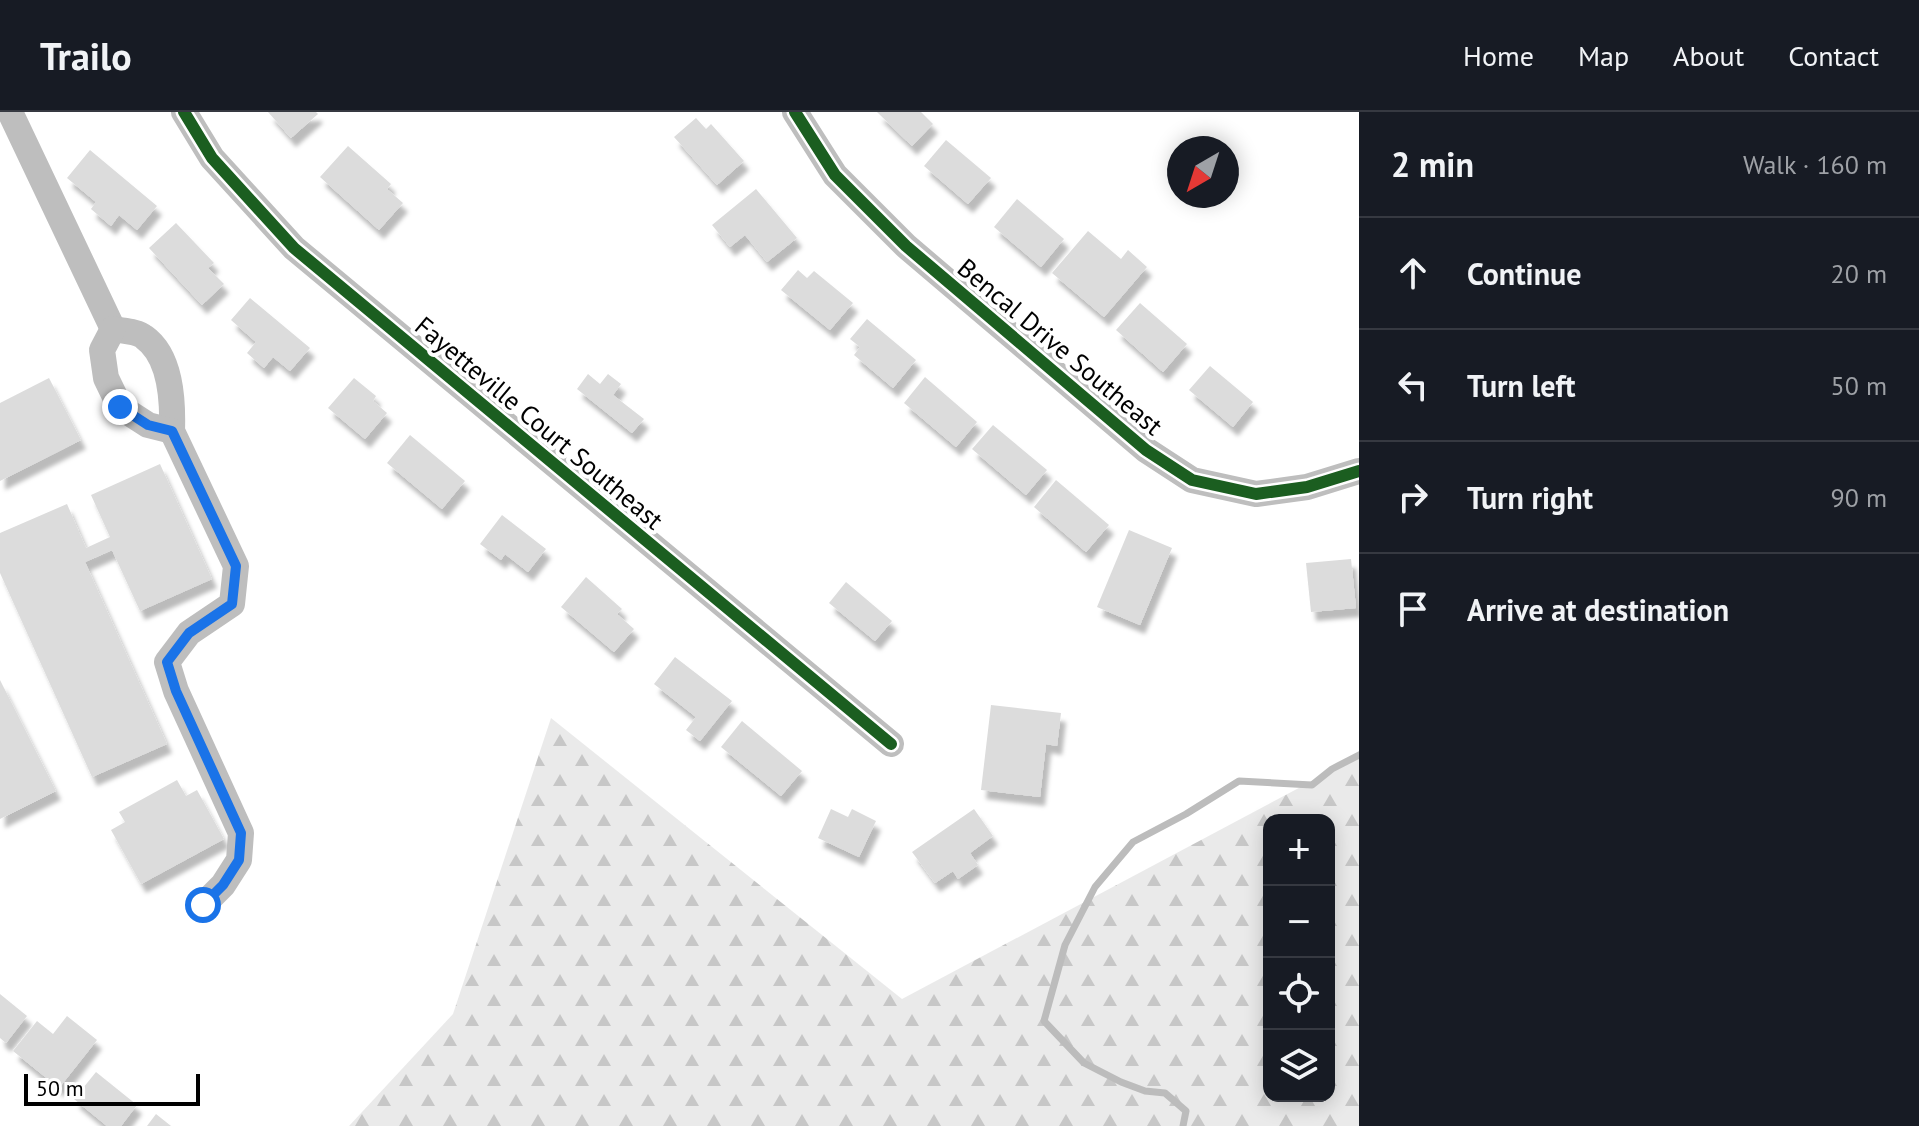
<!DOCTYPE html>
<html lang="en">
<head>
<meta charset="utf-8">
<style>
  :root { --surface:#171b24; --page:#20242c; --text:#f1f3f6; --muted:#9ea1a6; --line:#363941 }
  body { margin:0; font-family:"PT Sans",sans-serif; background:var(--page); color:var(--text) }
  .controls { position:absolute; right:24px; bottom:24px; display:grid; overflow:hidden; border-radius:16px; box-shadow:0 4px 20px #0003 }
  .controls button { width:72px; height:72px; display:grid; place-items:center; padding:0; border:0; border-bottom:2px solid var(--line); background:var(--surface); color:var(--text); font:40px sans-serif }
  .compass { position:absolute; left:1167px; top:24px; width:72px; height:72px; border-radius:50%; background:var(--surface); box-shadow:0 4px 20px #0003; rotate:219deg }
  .scale { position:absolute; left:24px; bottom:20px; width:176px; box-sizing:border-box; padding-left:8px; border:4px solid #000; border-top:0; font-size:22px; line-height:28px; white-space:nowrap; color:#000; -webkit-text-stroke:6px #fff; paint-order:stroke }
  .stop { position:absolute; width:24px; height:24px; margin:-18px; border:6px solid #1a73e8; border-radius:50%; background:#fff }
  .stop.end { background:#1a73e8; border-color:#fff; box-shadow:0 2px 8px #0008 }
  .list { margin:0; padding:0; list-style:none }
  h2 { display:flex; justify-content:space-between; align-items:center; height:104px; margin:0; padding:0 32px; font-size:34px }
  h2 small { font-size:26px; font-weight:400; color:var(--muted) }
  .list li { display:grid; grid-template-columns:52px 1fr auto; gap:24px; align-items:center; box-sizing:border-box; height:112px; padding:0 32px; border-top:2px solid var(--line) }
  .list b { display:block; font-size:30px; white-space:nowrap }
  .list em { font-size:26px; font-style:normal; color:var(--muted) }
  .icon { flex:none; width:44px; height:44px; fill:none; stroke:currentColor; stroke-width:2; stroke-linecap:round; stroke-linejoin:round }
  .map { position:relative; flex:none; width:1359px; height:1014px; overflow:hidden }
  header { display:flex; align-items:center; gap:48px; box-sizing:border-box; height:112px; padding:0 40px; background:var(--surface); border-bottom:2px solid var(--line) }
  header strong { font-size:38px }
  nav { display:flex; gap:44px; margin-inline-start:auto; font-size:28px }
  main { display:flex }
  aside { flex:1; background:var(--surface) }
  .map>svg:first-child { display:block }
  .forest { fill:url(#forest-firs); fill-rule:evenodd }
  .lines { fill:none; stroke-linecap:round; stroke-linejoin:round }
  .stream { stroke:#bcbcbc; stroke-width:7 }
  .building { fill:#dcdcdc; filter:url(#shadow) }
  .minor { stroke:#bebebe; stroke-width:26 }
  .cycleway-casing { stroke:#fff; stroke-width:17 }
  .cycleway { stroke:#1b5e20; stroke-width:12 }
  .route { stroke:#1a73e8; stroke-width:10 }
  .labels { text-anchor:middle; stroke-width:8; stroke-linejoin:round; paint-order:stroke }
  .street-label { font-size:26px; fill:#000; stroke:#fff }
</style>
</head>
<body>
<header>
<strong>Trailo</strong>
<nav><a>Home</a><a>Map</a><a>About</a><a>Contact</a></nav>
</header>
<main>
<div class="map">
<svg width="1359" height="1014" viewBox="0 0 1359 1014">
  <defs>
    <pattern id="forest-firs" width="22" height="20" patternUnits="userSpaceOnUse" patternTransform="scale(2)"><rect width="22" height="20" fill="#eaeaea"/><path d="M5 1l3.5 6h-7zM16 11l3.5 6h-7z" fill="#c7c7c7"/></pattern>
    <filter id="shadow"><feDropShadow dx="5" dy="9" stdDeviation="2" flood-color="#0004"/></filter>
  </defs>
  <rect width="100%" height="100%" fill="#fff"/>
  <path class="forest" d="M551,606L902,887L1359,644V1014H349L453,902ZM1269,708H1329V984H1269Z"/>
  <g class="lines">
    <path class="stream" d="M1183,1014L1186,999L1165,981L1145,979L1121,970L1084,951L1044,909L1065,833L1095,775L1133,730L1186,702L1239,669L1312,673L1332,657L1359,643"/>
  </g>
  <g class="building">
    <path d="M268,0H316L318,2L291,26Z"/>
    <path d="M877,0H921L933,12L912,34Z"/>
    <path d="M696,6L706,17L711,12L744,49L717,73L674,25Z"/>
    <path d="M946,28L991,66L968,92L924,54Z"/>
    <path d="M348,34L391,72L387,77L403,91L379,118L320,65Z"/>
    <path d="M90,38L157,94L137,118L119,103L111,114L91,97L96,90L67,66Z"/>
    <path d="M756,77L797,126L767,150L745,123L730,135L712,113Z"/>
    <path d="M1017,87L1064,127L1041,155L994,115Z"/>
    <path d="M176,111L214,151L208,156L224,172L202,193L149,136Z"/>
    <path d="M1088,119L1121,147L1128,138L1147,155L1104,205L1052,161Z"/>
    <path d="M798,158L807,166L814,159L853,191L830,218L781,178Z"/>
    <path d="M250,186L310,236L290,259L273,245L264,256L247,241L256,230L231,208Z"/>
    <path d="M1140,191L1187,232L1163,260L1116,218Z"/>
    <path d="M867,207L916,248L893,276L854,243L860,235L850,227Z"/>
    <path d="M1210,254L1253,290L1233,315L1189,278Z"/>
    <path d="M588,262L600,272L608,262L621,272L613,283L644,307L632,321L577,277Z"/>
    <path d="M925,265L977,310L956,335L904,291Z"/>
    <path d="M49,266L81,328L0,369V291Z"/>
    <path d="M354,266L376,284L373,289L387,301L365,327L328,296Z"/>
    <path d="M993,313L1047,358L1026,383L972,337Z"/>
    <path d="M410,323L465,369L442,397L387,351Z"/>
    <path d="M160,352L212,467L140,499L112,438L85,450L167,632L92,665L0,461V421L67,392L86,436L110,425L91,383Z"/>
    <path d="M1056,368L1109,413L1086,440L1034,395Z"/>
    <path d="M502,403L546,437L528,460L505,442L501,448L480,432Z"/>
    <path d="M1129,418L1172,436L1140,513L1097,495Z"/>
    <path d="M1351,447L1356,496L1311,500L1306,451Z"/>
    <path d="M586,465L622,497L617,502L634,517L614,540L561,495Z"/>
    <path d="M846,470L892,509L875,529L829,491Z"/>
    <path d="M675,545L732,589L700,629L686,618L696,605L654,572Z"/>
    <path d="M0,568L56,679L0,707Z"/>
    <path d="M991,593L1061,601L1057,634L1046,632L1040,685L981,678Z"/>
    <path d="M742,609L802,659L781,684L721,635Z"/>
    <path d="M177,668L186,684L197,678L224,727L141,772L111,718L125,710L119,700Z"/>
    <path d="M831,697L848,705L852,697L876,709L859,745L818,726Z"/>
    <path d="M974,697L993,724L970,741L978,753L958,767L953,759L935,771L912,740Z"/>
    <path d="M0,882L27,904L6,931L0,926Z"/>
    <path d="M67,904L97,928L59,976L13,939L37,909L53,922Z"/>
    <path d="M96,960L137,993L121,1014H107L74,987Z"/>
    <path d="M156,1002L171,1014H147Z"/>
  </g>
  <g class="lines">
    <g class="minor">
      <path d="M10,0L113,217"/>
      <path d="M184,0L212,46L294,136L891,632"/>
      <path d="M795,0L835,63L906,134L1146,338L1192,368L1256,382L1307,375L1359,359"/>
      <path d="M113,217C122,219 137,219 144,225C171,244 173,288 172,319L236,454L232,492L189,521L167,550L176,579L241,721L239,748L223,773L203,793"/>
      <path d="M113,217L102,238L106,266L120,295L148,313L172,319"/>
    </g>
    <g class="cycleway-casing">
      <g id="cycleway">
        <path d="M184,0L212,46L294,136L891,632"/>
        <path d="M795,0L835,63L906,134L1146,338L1192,368L1256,382L1307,375L1359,359"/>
      </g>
    </g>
    <use href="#cycleway" class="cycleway"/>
  </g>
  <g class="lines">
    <path class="route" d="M120,295L148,313L172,319L236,454L232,492L189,521L167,550L176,579L241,721L239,748L223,773L203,793"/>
  </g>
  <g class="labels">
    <g class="street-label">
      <text transform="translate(1060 235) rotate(40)" y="9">Bencal Drive Southeast</text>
      <text transform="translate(539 311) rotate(40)" y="9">Fayetteville Court Southeast</text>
    </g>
  </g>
</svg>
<div class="controls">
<button>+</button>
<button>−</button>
<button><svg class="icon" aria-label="locate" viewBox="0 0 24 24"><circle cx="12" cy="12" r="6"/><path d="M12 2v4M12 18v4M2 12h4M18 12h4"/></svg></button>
<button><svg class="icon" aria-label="layers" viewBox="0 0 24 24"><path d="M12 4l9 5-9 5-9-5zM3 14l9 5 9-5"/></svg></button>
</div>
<svg class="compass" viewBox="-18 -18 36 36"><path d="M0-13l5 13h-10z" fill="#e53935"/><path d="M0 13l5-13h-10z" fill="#9ea1a6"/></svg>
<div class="scale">50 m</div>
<div class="stop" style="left:203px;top:793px"></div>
<div class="stop end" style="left:120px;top:295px"></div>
</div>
<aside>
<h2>2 min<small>Walk · 160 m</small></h2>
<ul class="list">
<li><svg class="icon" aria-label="ahead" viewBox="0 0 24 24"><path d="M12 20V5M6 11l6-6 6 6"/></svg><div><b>Continue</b></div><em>20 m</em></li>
<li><svg class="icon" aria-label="left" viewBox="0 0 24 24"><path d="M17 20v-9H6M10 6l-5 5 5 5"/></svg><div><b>Turn left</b></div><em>50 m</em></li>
<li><svg class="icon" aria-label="right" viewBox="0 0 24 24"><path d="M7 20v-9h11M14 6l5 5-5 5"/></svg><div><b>Turn right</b></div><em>90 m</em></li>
<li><svg class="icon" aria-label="arrive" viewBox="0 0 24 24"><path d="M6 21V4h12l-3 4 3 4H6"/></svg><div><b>Arrive at destination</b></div></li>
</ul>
</aside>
</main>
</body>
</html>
